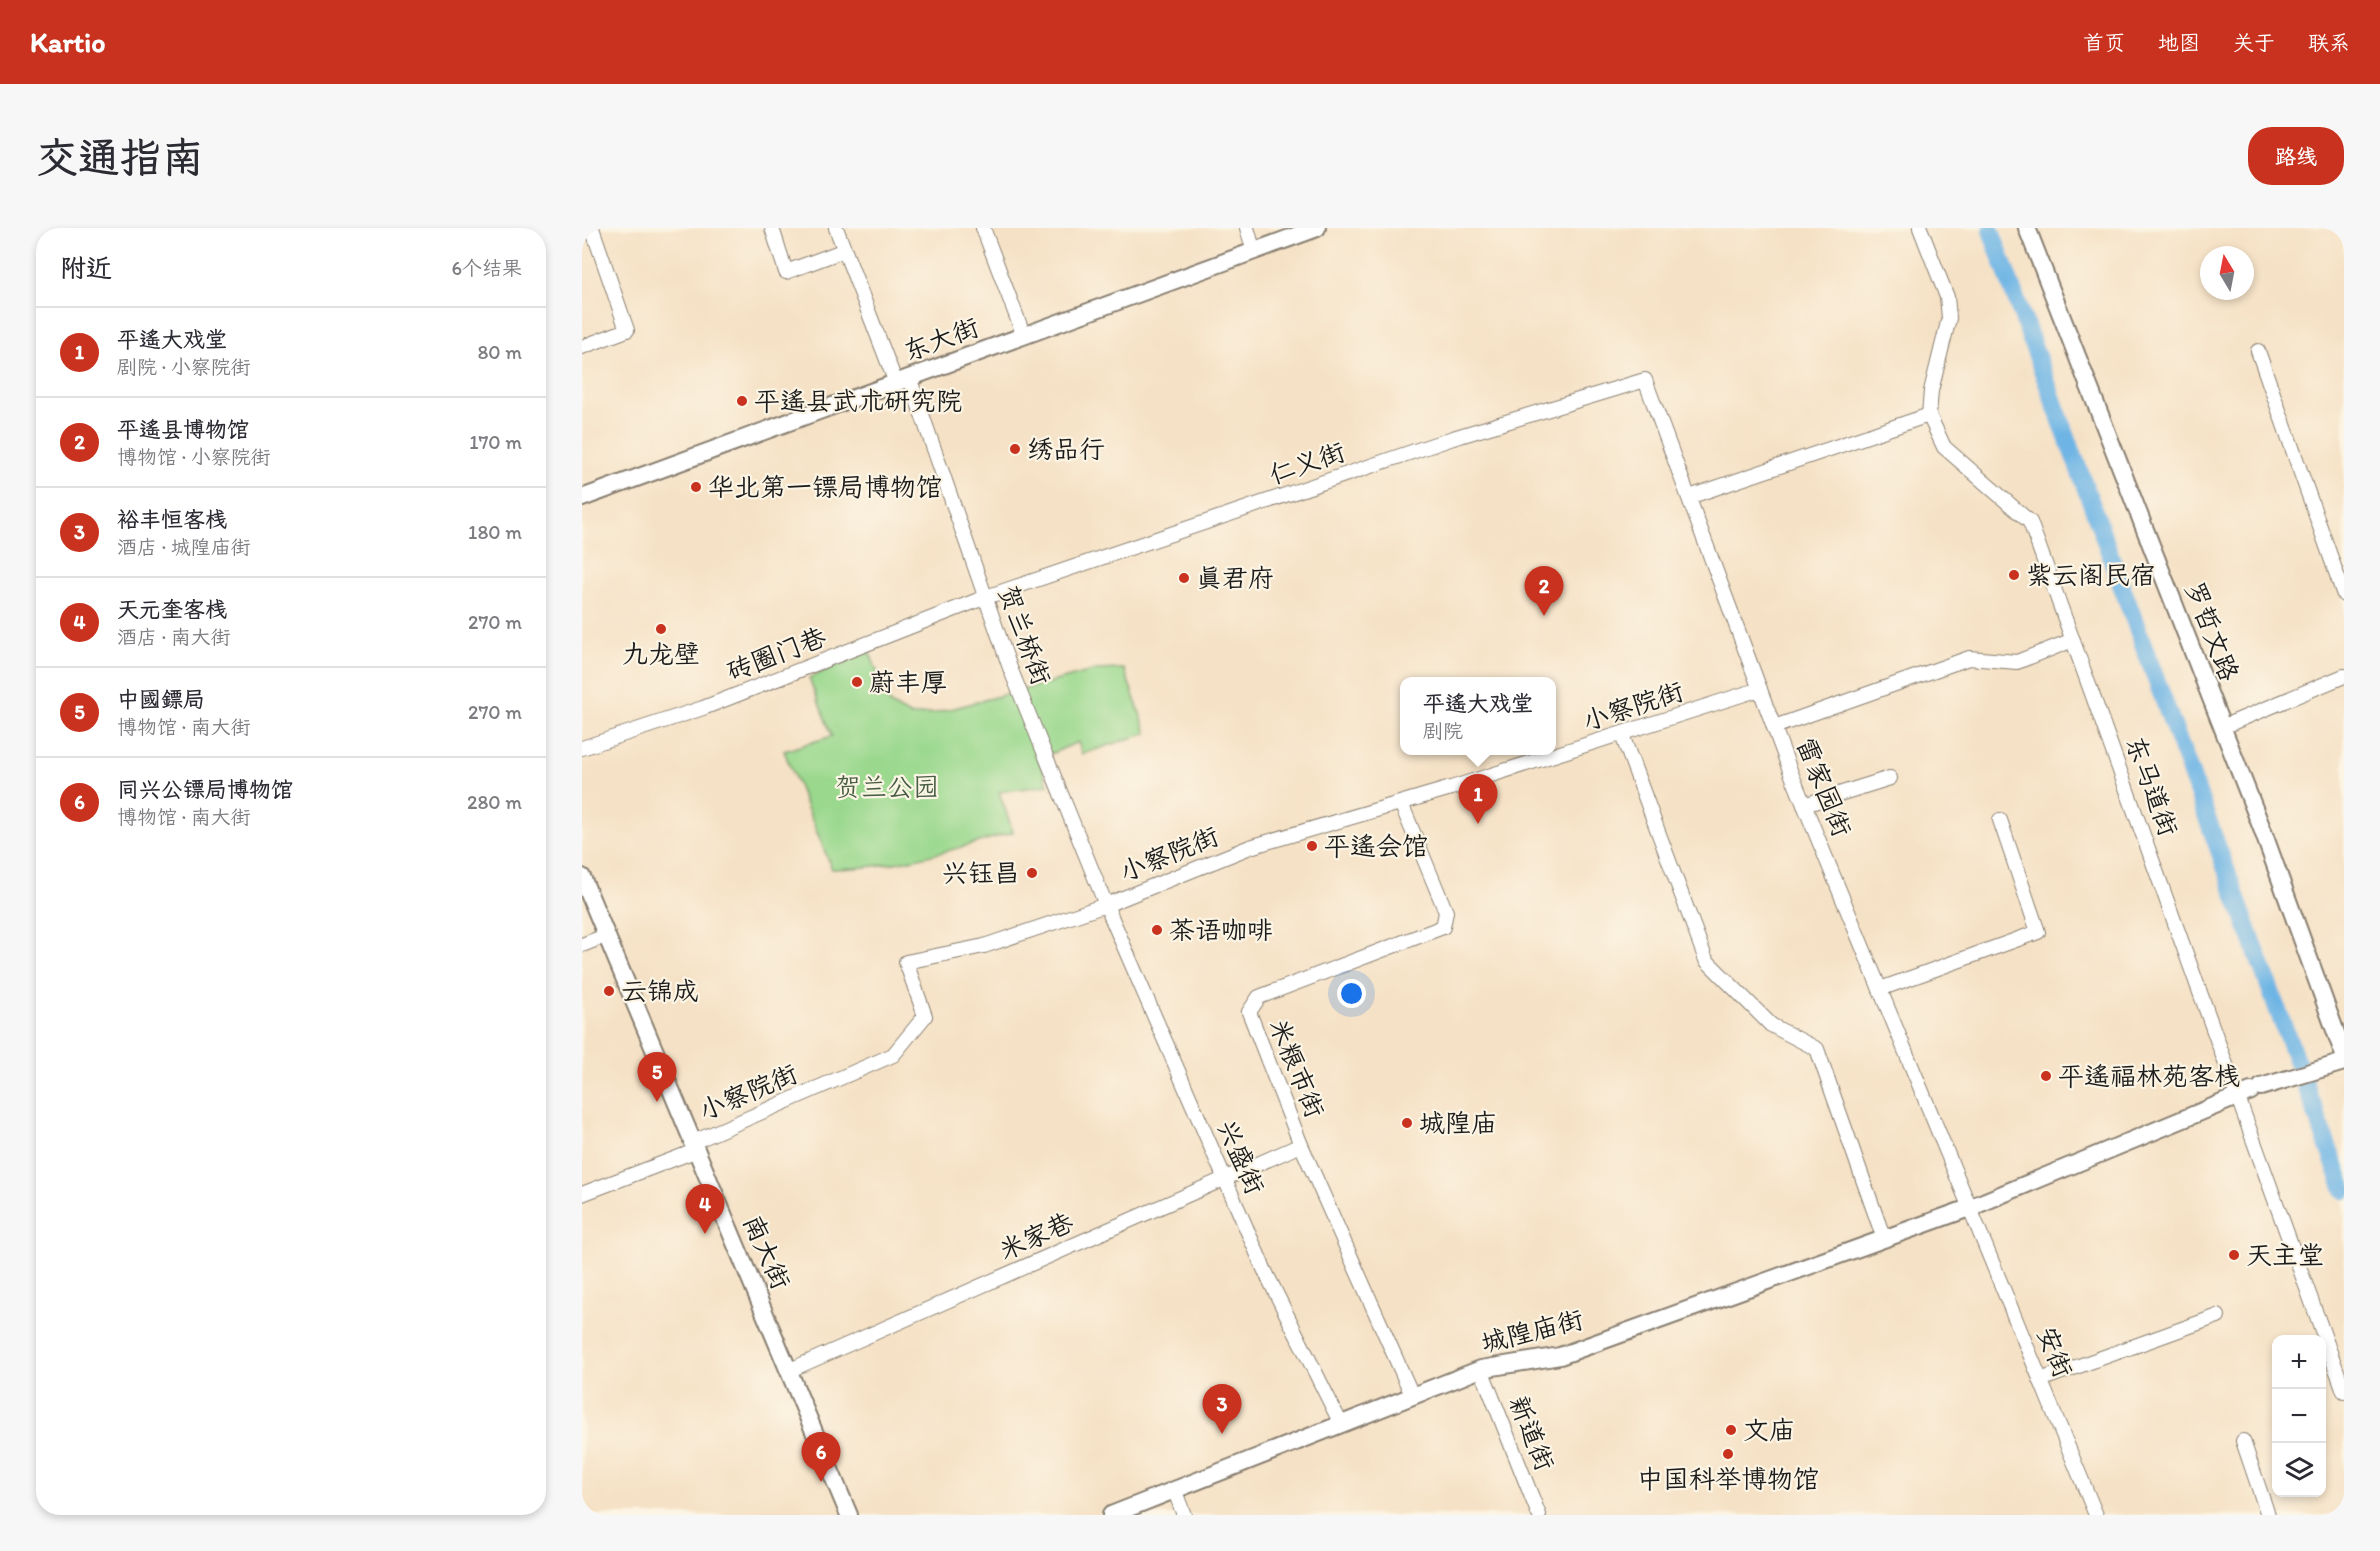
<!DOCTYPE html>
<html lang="zh">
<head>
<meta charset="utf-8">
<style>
  :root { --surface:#fff; --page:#f7f7f7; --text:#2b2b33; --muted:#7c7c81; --line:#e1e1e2; --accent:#c8321e }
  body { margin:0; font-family:Itim,"LXGW WenKai TC",sans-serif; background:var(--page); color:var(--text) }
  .controls { position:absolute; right:18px; bottom:18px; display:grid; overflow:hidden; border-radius:12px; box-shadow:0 3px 9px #0003 }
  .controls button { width:54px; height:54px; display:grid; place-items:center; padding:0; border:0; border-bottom:2px solid var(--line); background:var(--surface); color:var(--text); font:30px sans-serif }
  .compass { position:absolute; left:1618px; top:18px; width:54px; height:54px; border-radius:50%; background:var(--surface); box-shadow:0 3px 9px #0003; rotate:350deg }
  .you { position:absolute; left:770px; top:766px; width:21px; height:21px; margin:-15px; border:4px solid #fff; border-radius:50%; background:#1a73e8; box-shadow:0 0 0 9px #1a73e833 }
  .badge { display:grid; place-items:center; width:39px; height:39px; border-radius:50%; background:var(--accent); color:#fff; font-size:20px; font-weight:700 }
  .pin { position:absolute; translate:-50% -50px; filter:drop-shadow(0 2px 3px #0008) }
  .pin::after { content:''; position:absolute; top:32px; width:21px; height:18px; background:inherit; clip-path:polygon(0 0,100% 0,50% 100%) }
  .popup { position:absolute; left:818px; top:449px; width:156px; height:78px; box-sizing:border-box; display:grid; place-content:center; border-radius:12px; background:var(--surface); filter:drop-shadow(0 2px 4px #0005); font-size:20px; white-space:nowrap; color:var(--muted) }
  .popup b { font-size:22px; color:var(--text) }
  .popup::after { content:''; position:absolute; left:50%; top:100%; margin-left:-12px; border:12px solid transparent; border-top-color:var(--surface) }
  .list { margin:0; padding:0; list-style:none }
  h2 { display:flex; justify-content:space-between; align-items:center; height:78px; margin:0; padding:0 24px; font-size:26px }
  h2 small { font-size:20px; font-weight:400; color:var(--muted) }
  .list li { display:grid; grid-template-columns:39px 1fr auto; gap:18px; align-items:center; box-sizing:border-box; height:90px; padding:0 24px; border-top:2px solid var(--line) }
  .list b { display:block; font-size:22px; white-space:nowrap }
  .list p { margin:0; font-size:20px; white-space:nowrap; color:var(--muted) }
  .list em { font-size:20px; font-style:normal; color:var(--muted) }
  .icon { flex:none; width:33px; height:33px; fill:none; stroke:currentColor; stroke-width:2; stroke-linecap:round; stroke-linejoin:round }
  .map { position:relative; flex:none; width:1762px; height:1287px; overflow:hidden; border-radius:24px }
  header { display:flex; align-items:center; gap:36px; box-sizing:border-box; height:84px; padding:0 30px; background:var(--accent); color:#fff }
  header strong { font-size:28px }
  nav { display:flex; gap:33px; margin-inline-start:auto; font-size:21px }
  .intro { display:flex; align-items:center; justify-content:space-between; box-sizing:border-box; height:144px; padding:0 36px }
  h1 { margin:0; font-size:42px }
  .button { padding:15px 27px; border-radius:24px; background:var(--accent); color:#fff; font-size:21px; font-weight:700 }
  main { display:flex; gap:36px; padding:0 36px }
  aside { flex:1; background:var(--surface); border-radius:24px; box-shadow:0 3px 9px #0003 }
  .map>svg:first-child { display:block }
  .green { fill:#9ad88d; stroke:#5b7a54; stroke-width:1.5 }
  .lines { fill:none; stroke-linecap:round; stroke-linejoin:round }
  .canal { stroke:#6eb5e5; stroke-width:18 }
  .minor-casing { stroke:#887e70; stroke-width:16 }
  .tertiary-casing { stroke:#887e70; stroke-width:20 }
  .minor { stroke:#fff; stroke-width:14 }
  .tertiary { stroke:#fff; stroke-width:16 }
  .poi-dot { fill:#c8321e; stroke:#fcf5e5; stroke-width:2 }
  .labels { text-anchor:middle; stroke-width:4.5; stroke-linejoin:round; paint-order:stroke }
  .street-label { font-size:26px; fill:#1c1c1c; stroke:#fcf5e5 }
  .poi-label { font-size:26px; fill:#1c1c1c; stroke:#fcf5e5; text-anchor:start }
  .park-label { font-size:26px; fill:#485e44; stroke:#fcf5e5 }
</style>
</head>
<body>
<header>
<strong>Kartio</strong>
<nav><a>首页</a><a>地图</a><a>关于</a><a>联系</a></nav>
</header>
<div class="intro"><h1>交通指南</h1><a class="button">路线</a></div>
<main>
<aside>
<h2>附近<small>6个结果</small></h2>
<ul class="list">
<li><span class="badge">1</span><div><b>平遥大戏堂</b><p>剧院 · 小察院街</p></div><em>80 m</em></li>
<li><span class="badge">2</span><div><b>平遥县博物馆</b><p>博物馆 · 小察院街</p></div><em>170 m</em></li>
<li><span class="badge">3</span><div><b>裕丰恒客栈</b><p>酒店 · 城隍庙街</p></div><em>180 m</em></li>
<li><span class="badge">4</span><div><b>天元奎客栈</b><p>酒店 · 南大街</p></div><em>270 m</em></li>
<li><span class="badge">5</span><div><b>中國鏢局</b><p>博物馆 · 南大街</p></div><em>270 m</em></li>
<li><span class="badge">6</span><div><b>同兴公镖局博物馆</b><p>博物馆 · 南大街</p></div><em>280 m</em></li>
</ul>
</aside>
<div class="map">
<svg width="1762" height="1287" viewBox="0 0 1762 1287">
  <rect width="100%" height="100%" fill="#fcf5e5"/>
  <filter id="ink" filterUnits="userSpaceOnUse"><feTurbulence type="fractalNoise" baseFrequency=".0167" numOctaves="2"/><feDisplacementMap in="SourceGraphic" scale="12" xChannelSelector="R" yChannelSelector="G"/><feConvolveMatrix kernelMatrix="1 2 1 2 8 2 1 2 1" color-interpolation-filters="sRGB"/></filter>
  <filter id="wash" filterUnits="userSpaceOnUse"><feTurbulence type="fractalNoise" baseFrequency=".008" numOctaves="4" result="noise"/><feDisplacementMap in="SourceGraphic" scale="24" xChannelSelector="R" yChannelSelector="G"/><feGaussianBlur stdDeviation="1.35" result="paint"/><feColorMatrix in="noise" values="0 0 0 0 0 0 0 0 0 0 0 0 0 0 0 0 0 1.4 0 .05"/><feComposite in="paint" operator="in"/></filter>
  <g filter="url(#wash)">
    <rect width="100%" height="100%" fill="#f5e1c5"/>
    <path class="green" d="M287,423L308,476L329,488L354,485L514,442L542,441L565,505L500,526L496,514L457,531L466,557L417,564L431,604C373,621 312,641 250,641L202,523L250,508L227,450Z"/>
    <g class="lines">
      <path class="canal" d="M1409,3L1762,962"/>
    </g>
  </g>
  <g filter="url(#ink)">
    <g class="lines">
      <g class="minor-casing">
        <g id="minor">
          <path d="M190,0L204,44L263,22"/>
          <path d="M254,0L314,155"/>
          <path d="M401,0L442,108"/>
          <path d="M665,0L672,24"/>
          <path d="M1338,0L1365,69L1367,90L1349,163L1347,187L1362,219L1448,294L1762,1163"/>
          <path d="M0,119L45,102L10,0"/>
          <path d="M1676,123L1762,367"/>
          <path d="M327,149L428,440L524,677L682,1041L759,1196"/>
          <path d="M1107,269L1347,187"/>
          <path d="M1192,499L1387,430L1435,434L1491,412"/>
          <path d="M1640,499L1762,448"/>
          <path d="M1040,507L1124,732L1189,797L1235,821L1302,1011"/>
          <path d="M0,520L121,480L404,369L871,210L1063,152L1209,545L1514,1287"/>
          <path d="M819,575L864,684L861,699L677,769L667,784L719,917L830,1167"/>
          <path d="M1222,577L1308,550"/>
          <path d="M0,717L23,708"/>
          <path d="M1298,761L1456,704L1418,592"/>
          <path d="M109,915L311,827L343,788L324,734L402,718L524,677L668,619L869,560L1178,461"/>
          <path d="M0,966L113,923"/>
          <path d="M899,1141L957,1287"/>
          <path d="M208,1142L719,917"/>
          <path d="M1458,1152L1636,1088"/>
          <path d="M1661,1213L1686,1287"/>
          <path d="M592,1261L602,1287"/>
        </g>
      </g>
      <g class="tertiary-casing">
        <g id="tertiary">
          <path d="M1445,0L1679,598L1762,827"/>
          <path d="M0,270L735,0"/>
          <path d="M0,649L267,1287"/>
          <path d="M1679,859L1762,834"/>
          <path d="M529,1287L899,1141L978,1128L1387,980L1669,863"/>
        </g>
      </g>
      <use href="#minor" class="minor"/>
      <use href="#tertiary" class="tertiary"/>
    </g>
  </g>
  <g class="poi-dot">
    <circle cx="160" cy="173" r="6"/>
    <circle cx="433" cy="221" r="6"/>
    <circle cx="114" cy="259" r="6"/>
    <circle cx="1432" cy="347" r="6"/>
    <circle cx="602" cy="350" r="6"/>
    <circle cx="79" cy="401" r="6"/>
    <circle cx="275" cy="454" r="6"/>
    <circle cx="730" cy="618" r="6"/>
    <circle cx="450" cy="645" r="6"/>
    <circle cx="575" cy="702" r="6"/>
    <circle cx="27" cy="763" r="6"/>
    <circle cx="1464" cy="848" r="6"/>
    <circle cx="825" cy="895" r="6"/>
    <circle cx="1652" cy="1027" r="6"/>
    <circle cx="1149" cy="1202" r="6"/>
    <circle cx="1146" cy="1226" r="6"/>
  </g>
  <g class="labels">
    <g class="street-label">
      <text transform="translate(359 111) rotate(-20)" y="9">东大街</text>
      <text transform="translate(725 235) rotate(-19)" y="9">仁义街</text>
      <text transform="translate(1630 403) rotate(69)" y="9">罗哲文路</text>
      <text transform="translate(443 407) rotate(70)" y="9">贺兰桥街</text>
      <text transform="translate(194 426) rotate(-21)" y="9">砖圈门巷</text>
      <text transform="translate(1051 478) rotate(-18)" y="9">小察院街</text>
      <text transform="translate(1570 558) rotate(70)" y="9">东马道街</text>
      <text transform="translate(1242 559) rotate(68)" y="9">雷家园街</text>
      <text transform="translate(587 626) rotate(-22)" y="9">小察院街</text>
      <text transform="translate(715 840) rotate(68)" y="9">米粮市街</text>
      <text transform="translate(166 864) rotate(-23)" y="9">小察院街</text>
      <text transform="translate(659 929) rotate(66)" y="9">兴盛街</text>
      <text transform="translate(454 1008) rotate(-24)" y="9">米家巷</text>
      <text transform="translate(185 1024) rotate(66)" y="9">南大街</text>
      <text transform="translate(950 1103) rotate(-14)" y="9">城隍庙街</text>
      <text transform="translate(1473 1124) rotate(68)" y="9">安街</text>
      <text transform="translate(950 1205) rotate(68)" y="9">新道街</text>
    </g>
    <g class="poi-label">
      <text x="172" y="182">平遥县武术研究院</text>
      <text x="445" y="230">绣品行</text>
      <text x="126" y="268">华北第一镖局博物馆</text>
      <text x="1444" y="356">紫云阁民宿</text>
      <text x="614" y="359">真君府</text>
      <text x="79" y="435" text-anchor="middle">九龙壁</text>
      <text x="287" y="463">蔚丰厚</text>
      <text x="742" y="627">平遥会馆</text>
      <text x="438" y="654" text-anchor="end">兴钰昌</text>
      <text x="587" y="711">茶语咖啡</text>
      <text x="39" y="772">云锦成</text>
      <text x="1476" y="857">平遥福林苑客栈</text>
      <text x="837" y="904">城隍庙</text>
      <text x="1664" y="1036">天主堂</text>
      <text x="1161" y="1211">文庙</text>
      <text x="1146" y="1260" text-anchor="middle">中国科举博物馆</text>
    </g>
    <g class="park-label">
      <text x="305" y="568">贺兰公园</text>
    </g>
  </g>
</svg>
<div class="controls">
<button>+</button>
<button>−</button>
<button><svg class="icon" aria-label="layers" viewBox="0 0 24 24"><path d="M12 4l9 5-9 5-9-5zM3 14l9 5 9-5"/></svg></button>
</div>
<svg class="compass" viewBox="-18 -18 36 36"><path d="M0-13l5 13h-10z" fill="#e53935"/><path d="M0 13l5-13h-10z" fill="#7c7c81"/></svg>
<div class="you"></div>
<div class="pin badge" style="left:896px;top:596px">1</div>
<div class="popup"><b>平遥大戏堂</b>剧院</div>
<div class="pin badge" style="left:962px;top:388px">2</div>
<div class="pin badge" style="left:640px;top:1206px">3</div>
<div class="pin badge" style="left:123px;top:1006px">4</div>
<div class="pin badge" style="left:75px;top:874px">5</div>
<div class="pin badge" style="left:239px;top:1254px">6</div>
</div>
</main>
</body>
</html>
